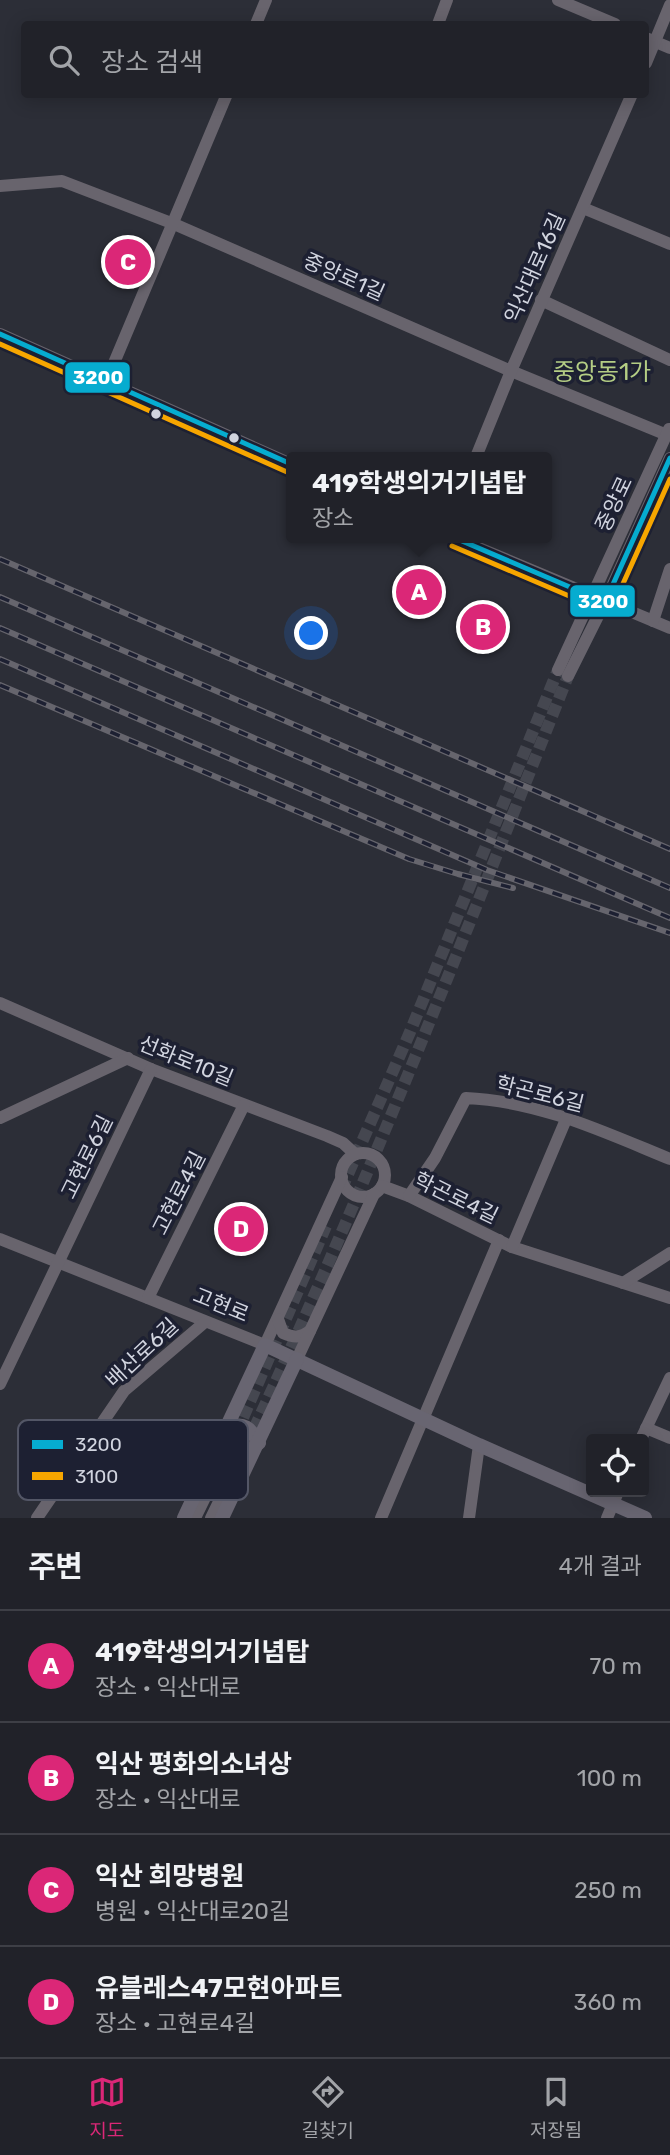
<!DOCTYPE html>
<html lang="ko">
<head>
<meta charset="utf-8">
<style>
  :root { --surface:#212229; --page:#292a31; --text:#f1f3f6; --muted:#a2a4a8; --line:#3e3f46; --accent:#db2777 }
  body { margin:0; font-family:Rubik,"Noto Sans KR",sans-serif; background:var(--page); color:var(--text) }
  .controls { position:absolute; right:21px; bottom:21px; display:grid; overflow:hidden; border-radius:7px; box-shadow:0 4px 18px #0003 }
  .controls button { width:63px; height:63px; display:grid; place-items:center; padding:0; border:0; border-bottom:2px solid var(--line); background:var(--surface); color:var(--text); font:35px sans-serif }
  .you { position:absolute; left:312px; top:634px; width:24px; height:24px; margin:-18px; border:5px solid #fff; border-radius:50%; background:#1a73e8; box-shadow:0 0 0 10px #1a73e833 }
  .badge { display:grid; place-items:center; width:46px; height:46px; border-radius:50%; background:var(--accent); color:#fff; font-size:23px; font-weight:700 }
  .pin { position:absolute; translate:-50% -50%; border:4px solid #fff; box-shadow:0 2px 7px #0006 }
  .popup { position:absolute; left:286px; top:452px; width:266px; height:91px; box-sizing:border-box; display:grid; place-content:center; border-radius:7px; background:var(--surface); filter:drop-shadow(0 2px 5px #0005); font-size:23px; white-space:nowrap; color:var(--muted) }
  .popup b { font-size:26px; color:var(--text) }
  .popup::after { content:''; position:absolute; left:50%; top:100%; margin-left:-14px; border:14px solid transparent; border-top-color:var(--surface) }
  .list { margin:0; padding:0; list-style:none }
  h2 { display:flex; justify-content:space-between; align-items:center; height:91px; margin:0; padding:0 28px; font-size:30px }
  h2 small { font-size:23px; font-weight:400; color:var(--muted) }
  .list li { display:grid; grid-template-columns:46px 1fr auto; gap:21px; align-items:center; box-sizing:border-box; height:112px; padding:0 28px; border-top:2px solid var(--line) }
  .list b { display:block; font-size:26px; white-space:nowrap }
  .list p { margin:0; font-size:23px; white-space:nowrap; color:var(--muted) }
  .list em { font-size:23px; font-style:normal; color:var(--muted) }
  .icon { flex:none; width:38px; height:38px; fill:none; stroke:currentColor; stroke-width:2; stroke-linecap:round; stroke-linejoin:round }
  .map { position:relative; flex:none; width:670px; height:1518px; overflow:hidden }
  .search { position:absolute; background:var(--surface); box-shadow:0 4px 18px #0003; left:21px; right:21px; top:21px; height:77px; display:flex; align-items:center; gap:18px; box-sizing:border-box; padding:0 24px; border-radius:7px; color:var(--muted); font-size:26px }
  .sheet { height:539px; background:var(--surface) }
  nav { display:flex; justify-content:space-around; align-items:center; box-sizing:border-box; height:98px; border-top:2px solid var(--line); background:var(--surface); font-size:19px; color:var(--muted) }
  nav a { display:grid; justify-items:center; gap:4px }
  nav .on { color:var(--accent) }
  .map>svg:first-child { display:block }
  .lines { fill:none; stroke-linecap:round; stroke-linejoin:round }
  .minor-tunnel { stroke:#454750; stroke-width:12; stroke-dasharray:12 6; stroke-linecap:butt }
  .minor { stroke:#68646d; stroke-width:12 }
  .major { stroke:#686571; stroke-width:14 }
  .rail-casing { stroke:#66656d; stroke-width:6 }
  .rail { stroke:#1d2032; stroke-width:3.5; stroke-dasharray:10; stroke-linecap:butt }
  .bus-1-casing { stroke:#1d2032; stroke-width:10 }
  .bus-2-casing { stroke:#1d2032; stroke-width:10 }
  .bus-1 { stroke:#06acd0; stroke-width:5 }
  .bus-2 { stroke:#f7a600; stroke-width:5 }
  .bus-dot { fill:#d1d4df; stroke:#1d2032; stroke-width:2.5 }
  .labels { text-anchor:middle; stroke-width:7; stroke-linejoin:round; paint-order:stroke }
  .street-label { font-size:21px; fill:#d1d4df; stroke:#1d2032 }
  .quarter-label { font-size:24px; fill:#b4cd84; stroke:#1d2032 }
  .key { fill:#1d2032; stroke:#535666; stroke-width:2 }
  .key-label { font-size:19px; fill:#d1d4df }
  .line-badge { stroke:#1d2032; stroke-width:2.5 }
  .badge-label { font-size:19px; text-anchor:middle; font-weight:bold; fill:#fff }
</style>
</head>
<body>
<div class="map">
<svg width="670" height="1518" viewBox="0 0 670 1518">
  <rect width="100%" height="100%" fill="#2c2e37"/>
  <g class="lines">
    <g class="minor-tunnel">
      <path d="M341,1190L410,1032L558,670"/>
      <path d="M236,1434L326,1226"/>
      <path d="M246,1446C364,1194 465,934 568,676"/>
    </g>
    <g class="minor">
      <path d="M558,0L615,24"/>
      <path d="M256,24L266,0"/>
      <path d="M438,24L447,0"/>
      <path d="M646,38L670,48"/>
      <path d="M646,63L670,5"/>
      <path d="M0,186L62,181L174,224L511,371L667,435"/>
      <path d="M583,208L670,244"/>
      <path d="M541,300L670,360"/>
      <path d="M0,334L291,464"/>
      <path d="M106,382L227,94"/>
      <path d="M476,457L511,371L632,94"/>
      <path d="M455,538L670,628"/>
      <path d="M653,621L670,569"/>
      <path d="M558,670L669,429"/>
      <path d="M568,676L605,602L670,458"/>
      <path d="M0,1003L151,1069L327,1136L343,1143L355,1154"/>
      <path d="M0,1118L128,1058"/>
      <circle cx="363" cy="1175" r="22"/>
      <path d="M382,1186L409,1196L512,1247L670,1298"/>
      <path d="M409,1196L435,1158L466,1098C539,1101 604,1132 670,1159"/>
      <path d="M0,1239L265,1345L342,1177"/>
      <path d="M512,1247L567,1117"/>
      <path d="M623,1283L670,1253"/>
      <path d="M148,1298L244,1105"/>
      <path d="M278,1319L283,1333C294,1338 300,1338 310,1331"/>
      <path d="M297,1359L374,1194"/>
      <path d="M0,1384L151,1069"/>
      <path d="M646,1428L670,1438"/>
      <path d="M641,1439L670,1378"/>
      <path d="M37,1518L124,1391L205,1322"/>
      <path d="M195,1518L233,1440"/>
      <path d="M211,1518L246,1446"/>
      <path d="M381,1518L499,1240"/>
      <path d="M469,1518L479,1445"/>
      <path d="M607,1518L618,1492"/>
    </g>
    <g class="major">
      <path d="M227,1429C243,1420 251,1429 259,1443"/>
      <path d="M184,1518L265,1345L479,1445L645,1518"/>
      <path d="M222,1518L297,1359"/>
    </g>
    <g class="rail-casing">
      <g id="rail">
        <path d="M0,559L670,849"/>
        <path d="M0,597L670,888"/>
        <path d="M0,628L670,918"/>
        <path d="M0,659L487,870L670,933"/>
        <path d="M0,685L409,859L458,874L513,888"/>
      </g>
    </g>
    <use href="#rail" class="rail"/>
    <g class="bus-1-casing">
      <g id="bus-1">
        <path d="M0,334L291,464"/>
        <path d="M455,538L605,602L670,458"/>
      </g>
    </g>
    <g class="bus-2-casing">
      <g id="bus-2">
        <path d="M0,344L287,472"/>
        <path d="M452,546L602,610H607L613,606L670,479"/>
      </g>
    </g>
    <use href="#bus-1" class="bus-1"/>
    <use href="#bus-2" class="bus-2"/>
  </g>
  <g class="bus-dot">
    <circle cx="156" cy="414" r="6"/>
    <circle cx="234" cy="438" r="6"/>
  </g>
  <g class="labels">
    <g class="street-label">
      <text transform="translate(535 268) rotate(-66)" y="7">익산대로16길</text>
      <text transform="translate(344 277) rotate(24)" y="7">중앙로1길</text>
      <text transform="translate(614 504) rotate(-65)" y="7">중앙로</text>
      <text transform="translate(186 1061) rotate(22)" y="7">선화로10길</text>
      <text transform="translate(540 1094) rotate(14)" y="7">학곤로6길</text>
      <text transform="translate(87 1157) rotate(-64)" y="7">고현로6길</text>
      <text transform="translate(179 1193) rotate(-63)" y="7">고현로4길</text>
      <text transform="translate(456 1198) rotate(26)" y="7">학곤로4길</text>
      <text transform="translate(221 1305) rotate(22)" y="7">고현로</text>
      <text transform="translate(142 1353) rotate(-43)" y="7">배산로6길</text>
    </g>
    <g class="quarter-label">
      <text x="602" y="380">중앙동1가</text>
    </g>
  </g>
  <rect x="18" y="1420" width="230" height="80" rx="10" class="key"/>
  <rect x="32" y="1440" width="31" height="9" fill="#06acd0"/>
  <rect x="32" y="1472" width="31" height="8" fill="#f7a600"/>
  <g class="key-label">
    <text x="75" y="1451">3200</text>
    <text x="75" y="1483">3100</text>
  </g>
  <g class="line-badge">
    <rect x="64" y="361" width="67" height="33" rx="7" fill="#06acd0"/>
    <rect x="569" y="584" width="67" height="34" rx="7" fill="#06acd0"/>
  </g>
  <g class="badge-label">
    <text x="98" y="384">3200</text>
    <text x="603" y="608">3200</text>
  </g>
</svg>
<div class="controls">
<button><svg class="icon" aria-label="locate" viewBox="0 0 24 24"><circle cx="12" cy="12" r="6"/><path d="M12 2v4M12 18v4M2 12h4M18 12h4"/></svg></button>
</div>
<div class="you"></div>
<div class="pin badge" style="left:419px;top:592px">A</div>
<div class="popup"><b>419학생의거기념탑</b>장소</div>
<div class="pin badge" style="left:483px;top:627px">B</div>
<div class="pin badge" style="left:128px;top:262px">C</div>
<div class="pin badge" style="left:241px;top:1229px">D</div>
<div class="search"><svg class="icon" aria-label="search" viewBox="0 0 24 24"><circle cx="10" cy="10" r="6"/><path d="M15 15l6 6"/></svg>장소 검색</div>
</div>
<section class="sheet">
<h2>주변<small>4개 결과</small></h2>
<ul class="list">
<li><span class="badge">A</span><div><b>419학생의거기념탑</b><p>장소 · 익산대로</p></div><em>70 m</em></li>
<li><span class="badge">B</span><div><b>익산 평화의소녀상</b><p>장소 · 익산대로</p></div><em>100 m</em></li>
<li><span class="badge">C</span><div><b>익산 희망병원</b><p>병원 · 익산대로20길</p></div><em>250 m</em></li>
<li><span class="badge">D</span><div><b>유블레스47모현아파트</b><p>장소 · 고현로4길</p></div><em>360 m</em></li>
</ul>
</section>
<nav>
<a class="on"><svg class="icon" aria-label="map" viewBox="0 0 24 24"><path d="M3 6l6-2 6 2 6-2v14l-6 2-6-2-6 2zM9 4v14M15 6v14"/></svg>지도</a>
<a><svg class="icon" aria-label="directions" viewBox="0 0 24 24"><path d="M12 3l9 9-9 9-9-9zM9 14v-3h6M13 9l2 2-2 2"/></svg>길찾기</a>
<a><svg class="icon" aria-label="saved" viewBox="0 0 24 24"><path d="M7 4h10v16l-5-4-5 4z"/></svg>저장됨</a>
</nav>
</body>
</html>
